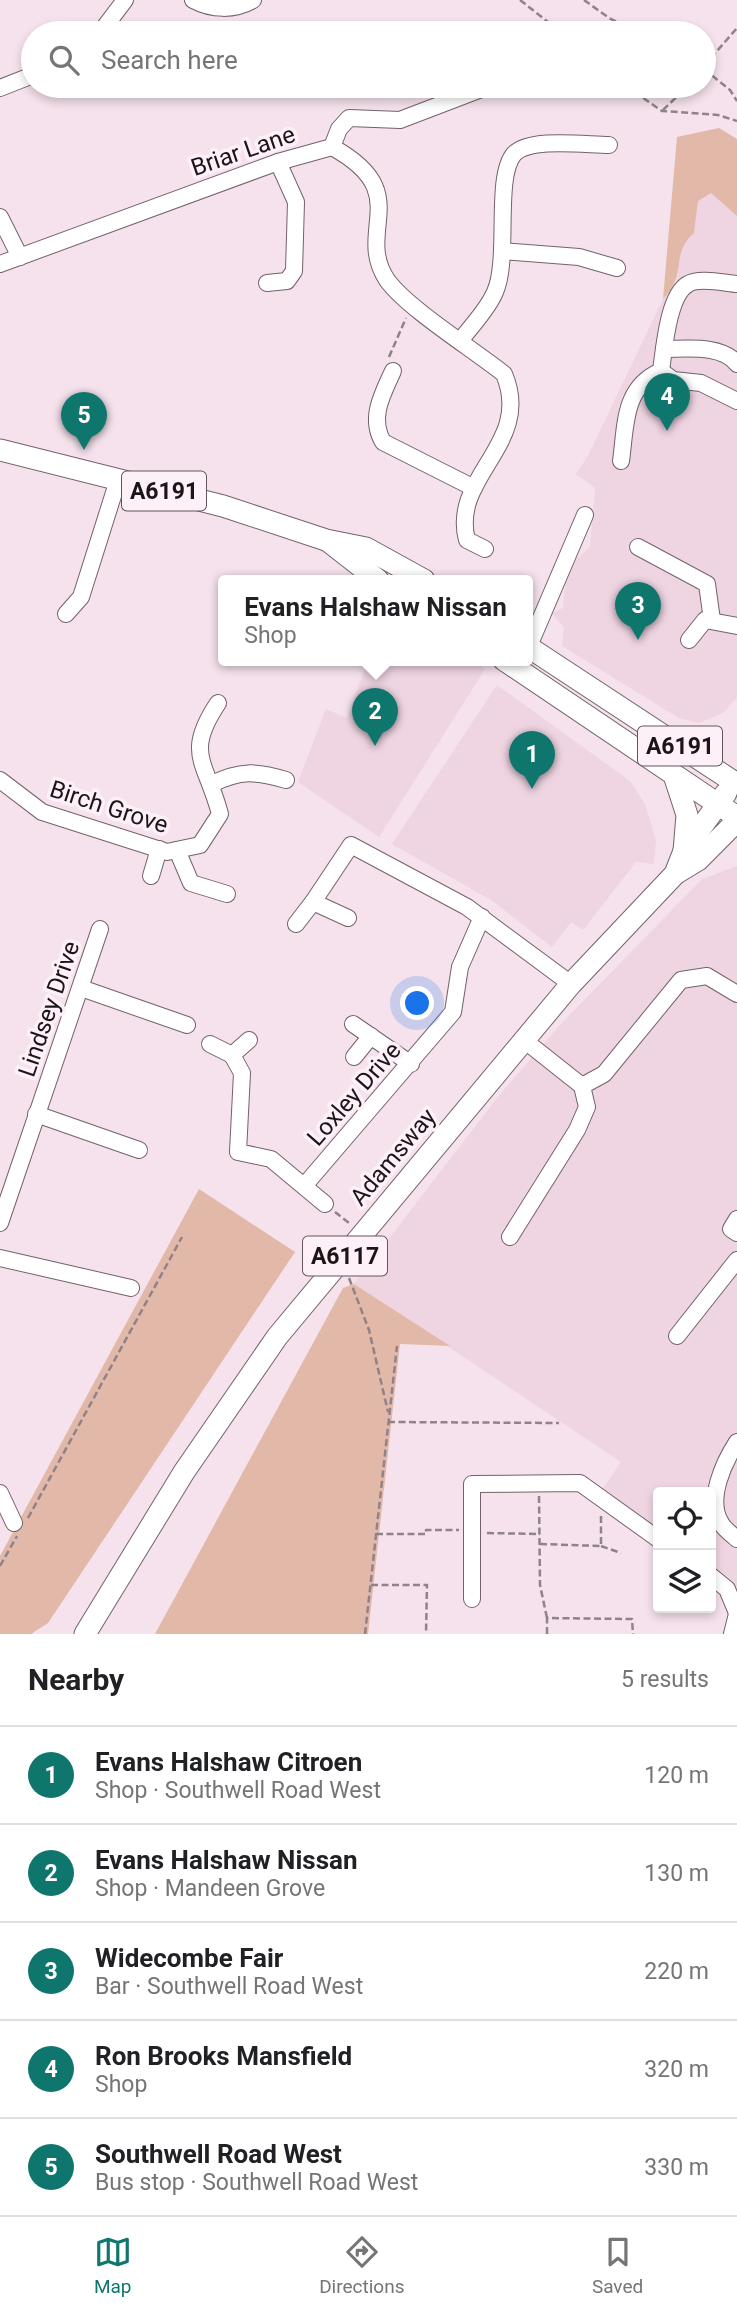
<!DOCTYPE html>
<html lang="en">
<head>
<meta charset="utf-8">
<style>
  :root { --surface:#fff; --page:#f2f2f2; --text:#202124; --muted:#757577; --line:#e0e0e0; --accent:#0f766e }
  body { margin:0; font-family:Roboto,sans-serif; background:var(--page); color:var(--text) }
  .controls { position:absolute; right:21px; bottom:21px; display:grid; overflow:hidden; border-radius:7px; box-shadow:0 4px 10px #0003 }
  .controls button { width:63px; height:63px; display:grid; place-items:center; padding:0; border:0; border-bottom:2px solid var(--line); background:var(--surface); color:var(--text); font:35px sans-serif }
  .you { position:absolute; left:418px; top:1004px; width:24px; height:24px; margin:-18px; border:5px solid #fff; border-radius:50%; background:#1a73e8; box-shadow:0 0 0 10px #1a73e833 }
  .badge { display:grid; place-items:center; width:46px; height:46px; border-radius:50%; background:var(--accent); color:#fff; font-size:23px; font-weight:700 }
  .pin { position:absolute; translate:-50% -58px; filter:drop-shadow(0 2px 4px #0008) }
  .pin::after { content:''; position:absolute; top:37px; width:24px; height:21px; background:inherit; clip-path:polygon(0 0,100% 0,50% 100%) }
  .popup { position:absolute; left:218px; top:575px; width:315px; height:91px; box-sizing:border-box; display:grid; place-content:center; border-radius:7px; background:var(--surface); filter:drop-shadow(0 2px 5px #0005); font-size:23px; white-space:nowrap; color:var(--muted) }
  .popup b { font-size:26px; color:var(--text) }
  .popup::after { content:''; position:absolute; left:50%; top:100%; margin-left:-14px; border:14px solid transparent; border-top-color:var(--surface) }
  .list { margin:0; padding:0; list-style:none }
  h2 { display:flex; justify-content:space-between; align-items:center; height:91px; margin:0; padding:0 28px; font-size:30px }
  h2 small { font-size:23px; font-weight:400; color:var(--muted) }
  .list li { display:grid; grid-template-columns:46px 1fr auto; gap:21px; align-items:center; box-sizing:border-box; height:98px; padding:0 28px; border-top:2px solid var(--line) }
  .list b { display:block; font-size:26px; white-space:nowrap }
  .list p { margin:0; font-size:23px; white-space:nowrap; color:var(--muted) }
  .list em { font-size:23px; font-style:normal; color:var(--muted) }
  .icon { flex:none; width:38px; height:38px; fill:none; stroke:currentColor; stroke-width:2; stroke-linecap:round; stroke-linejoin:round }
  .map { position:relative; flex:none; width:737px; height:1634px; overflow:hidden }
  .search { position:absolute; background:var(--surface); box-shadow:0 4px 10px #0003; left:21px; right:21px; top:21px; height:77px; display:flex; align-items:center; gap:18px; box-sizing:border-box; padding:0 24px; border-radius:38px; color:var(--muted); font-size:26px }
  .sheet { height:581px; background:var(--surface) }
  nav { display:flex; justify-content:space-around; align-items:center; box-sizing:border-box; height:98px; border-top:2px solid var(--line); background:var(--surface); font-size:19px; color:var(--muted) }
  nav a { display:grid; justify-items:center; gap:4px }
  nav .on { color:var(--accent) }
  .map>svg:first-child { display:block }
  .built { fill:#efd4e2 }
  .green { fill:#e2b8a9 }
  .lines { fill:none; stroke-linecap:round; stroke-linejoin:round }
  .minor-casing { stroke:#73626b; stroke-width:18 }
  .major-casing { stroke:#73626b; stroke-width:23 }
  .path { stroke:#8f8289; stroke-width:2.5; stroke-dasharray:7 3.5; stroke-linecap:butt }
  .minor { stroke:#fff; stroke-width:16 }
  .major { stroke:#fff; stroke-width:21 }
  .labels { text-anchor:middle; stroke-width:7; stroke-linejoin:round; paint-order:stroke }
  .shield { fill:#fdf1f7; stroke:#5f575b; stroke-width:2 }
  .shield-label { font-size:23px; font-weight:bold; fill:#1b1518 }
  .street-label { font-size:24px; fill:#1b1518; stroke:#fdf1f7 }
</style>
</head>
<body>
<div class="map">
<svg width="737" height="1634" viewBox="0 0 737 1634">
  <rect width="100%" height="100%" fill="#f5e2ec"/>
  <g class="built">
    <path d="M711,192L737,216V697L723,713L699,723L679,718L562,646L564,627L552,613L563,608L565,584L573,562L590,547L595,488L576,474L588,456L663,299L675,287L683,241L694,232L698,201Z"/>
    <path d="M368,660H471L485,669L379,837L298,782L326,709L347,718Z"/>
    <path d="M497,685L630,781L645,804L656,840L654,864L636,862L583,930L571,922L552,947L491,900L392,844Z"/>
    <path d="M737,866V1587L711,1567V1492H658V1530L602,1490L621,1462L354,1284L497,1098L559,1026L702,879Z"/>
  </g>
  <g class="green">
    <path d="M719,128L737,139V216L711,193L698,201L694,233C670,253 688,275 663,299L677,137Z"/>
    <path d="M199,1189L295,1252L48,1623L31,1634H0V1556Z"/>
    <path d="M354,1284L450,1346L400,1344L368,1634H155L343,1288Z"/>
  </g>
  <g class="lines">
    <g class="minor-casing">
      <g id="minor">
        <path d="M193,0C212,10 234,11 253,0"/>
        <path d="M100,33L125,0"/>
        <path d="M0,88L33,75"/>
        <path d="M332,147C416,193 354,230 387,280C407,308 474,350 504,374C534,444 450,476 467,540L485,549"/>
        <path d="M0,217L20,257"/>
        <path d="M502,251L579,257L617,268"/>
        <path d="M0,264L278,162L332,147L339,129L349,118L400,120L489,86"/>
        <path d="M267,283L287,281L294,271L296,202L278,162"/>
        <path d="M461,340C472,325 488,309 495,292C510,259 494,177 514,154C530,137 586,145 609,145"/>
        <path d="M664,349C686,349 722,344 737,364"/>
        <path d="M393,371C382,395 369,418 383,442L474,488"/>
        <path d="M661,371L673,380L701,383L737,401"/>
        <path d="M621,461C626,425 623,387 661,371C664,350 668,295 688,284C699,277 724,283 737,284"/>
        <path d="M638,547L707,584L712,620"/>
        <path d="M66,614L81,597L118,480"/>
        <path d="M689,640L705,620L737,626"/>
        <path d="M529,646L585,515"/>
        <path d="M0,780L42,812L167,852L200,845L220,814C206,761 184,754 218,703"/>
        <path d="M212,784C240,770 256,771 286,780"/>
        <path d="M177,850L191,883L227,894"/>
        <path d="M151,876L159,849"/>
        <path d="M348,918L313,902L351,845L467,907L571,984"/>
        <path d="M296,924L313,902"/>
        <path d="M81,988L187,1025"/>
        <path d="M353,1024L411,1064"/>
        <path d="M249,1040L232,1055L242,1073L238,1152L271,1159L325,1204"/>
        <path d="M210,1044L232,1055"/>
        <path d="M354,1057L371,1036"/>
        <path d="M582,1086L604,1074L681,980L707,976L737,994"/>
        <path d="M36,1114L139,1150"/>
        <path d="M304,1186L453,1012L460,967L482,917"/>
        <path d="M737,1219L731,1229L737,1233"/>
        <path d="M0,1223L100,929"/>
        <path d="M510,1237L577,1130L587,1107L582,1086L524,1040"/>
        <path d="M0,1258L131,1288"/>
        <path d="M677,1336L737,1260"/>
        <path d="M737,1442C724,1462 706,1500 721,1523C724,1529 731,1534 737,1539"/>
        <path d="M0,1493L14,1523"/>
        <path d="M711,1576L727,1589L737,1613"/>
        <path d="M472,1599V1484L580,1483L658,1539"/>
        <path d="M732,1634L737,1614"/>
      </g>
    </g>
    <g class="major-casing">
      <g id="major">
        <path d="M0,450L223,506L326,540L366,548L424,580"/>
        <path d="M328,541L378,580"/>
        <path d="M527,646L737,784"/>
        <path d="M504,660L737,817"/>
        <path d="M674,775L687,815L684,851"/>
        <path d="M675,874L684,851L726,793"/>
        <path d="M85,1634L184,1472L277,1337L571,984L675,874L698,860L737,821"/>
      </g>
    </g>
    <g class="path">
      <path d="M520,0L562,33"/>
      <path d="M584,0L609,18L639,33"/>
      <path d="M704,66L737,28"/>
      <path d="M704,69L730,90L737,101"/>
      <path d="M626,86L662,111L718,115L737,121"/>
      <path d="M663,110L688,86"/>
      <path d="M389,357L406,318"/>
      <path d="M335,1212L349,1223"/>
      <path d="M349,1278L369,1330L388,1412"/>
      <path d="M388,1422L559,1423"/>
      <path d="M539,1496L540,1585L547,1618"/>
      <path d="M28,1518L182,1237"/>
      <path d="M487,1533L540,1534"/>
      <path d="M376,1534H426V1530H459"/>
      <path d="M540,1544L601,1546V1516"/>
      <path d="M601,1546L621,1553"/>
      <path d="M0,1566L17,1536"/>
      <path d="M371,1585H427L426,1634"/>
      <path d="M365,1634L397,1346"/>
      <path d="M547,1634V1618L632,1619L633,1634"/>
    </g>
    <use href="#minor" class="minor"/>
    <use href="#major" class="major"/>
  </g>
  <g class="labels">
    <g class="shield">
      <rect x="122" y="471.5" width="84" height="39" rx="5"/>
      <rect x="638" y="726.5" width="84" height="39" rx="5"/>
      <rect x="303" y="1236.5" width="84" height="39" rx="5"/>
    </g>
    <g class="shield-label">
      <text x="164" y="499">A6191</text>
      <text x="680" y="754">A6191</text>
      <text x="345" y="1264">A6117</text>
    </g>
    <g class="street-label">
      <text transform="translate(243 151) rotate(-19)" y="8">Briar Lane</text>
      <text transform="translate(109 807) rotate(18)" y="8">Birch Grove</text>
      <text transform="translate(49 1009) rotate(-71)" y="8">Lindsey Drive</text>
      <text transform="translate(354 1094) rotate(-49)" y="8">Loxley Drive</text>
      <text transform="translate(393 1157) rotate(-50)" y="8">Adamsway</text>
    </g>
  </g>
</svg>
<div class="controls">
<button><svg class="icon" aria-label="locate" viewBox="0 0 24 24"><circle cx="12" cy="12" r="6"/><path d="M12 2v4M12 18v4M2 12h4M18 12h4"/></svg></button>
<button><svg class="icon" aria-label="layers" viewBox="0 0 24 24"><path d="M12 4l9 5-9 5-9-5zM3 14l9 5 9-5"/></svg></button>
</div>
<div class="you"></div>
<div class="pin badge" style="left:532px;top:789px">1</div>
<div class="pin badge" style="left:375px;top:746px">2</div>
<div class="popup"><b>Evans Halshaw Nissan</b>Shop</div>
<div class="pin badge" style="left:638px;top:640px">3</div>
<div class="pin badge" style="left:667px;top:431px">4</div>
<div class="pin badge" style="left:84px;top:450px">5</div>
<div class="search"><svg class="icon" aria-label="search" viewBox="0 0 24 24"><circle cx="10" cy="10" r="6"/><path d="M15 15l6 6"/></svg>Search here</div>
</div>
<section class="sheet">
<h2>Nearby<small>5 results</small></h2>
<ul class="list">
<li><span class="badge">1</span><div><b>Evans Halshaw Citroen</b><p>Shop · Southwell Road West</p></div><em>120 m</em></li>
<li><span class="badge">2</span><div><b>Evans Halshaw Nissan</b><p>Shop · Mandeen Grove</p></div><em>130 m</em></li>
<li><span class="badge">3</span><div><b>Widecombe Fair</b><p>Bar · Southwell Road West</p></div><em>220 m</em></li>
<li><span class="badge">4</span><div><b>Ron Brooks Mansfield</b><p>Shop</p></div><em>320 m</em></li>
<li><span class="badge">5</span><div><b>Southwell Road West</b><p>Bus stop · Southwell Road West</p></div><em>330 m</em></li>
</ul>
</section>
<nav>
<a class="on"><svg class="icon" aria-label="map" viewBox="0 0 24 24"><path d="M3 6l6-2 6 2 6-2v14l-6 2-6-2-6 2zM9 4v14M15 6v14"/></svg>Map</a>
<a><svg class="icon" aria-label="directions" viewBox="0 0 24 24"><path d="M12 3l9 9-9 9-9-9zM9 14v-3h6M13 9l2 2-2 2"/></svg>Directions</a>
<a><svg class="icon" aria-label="saved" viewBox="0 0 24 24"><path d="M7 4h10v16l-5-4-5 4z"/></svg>Saved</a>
</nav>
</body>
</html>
